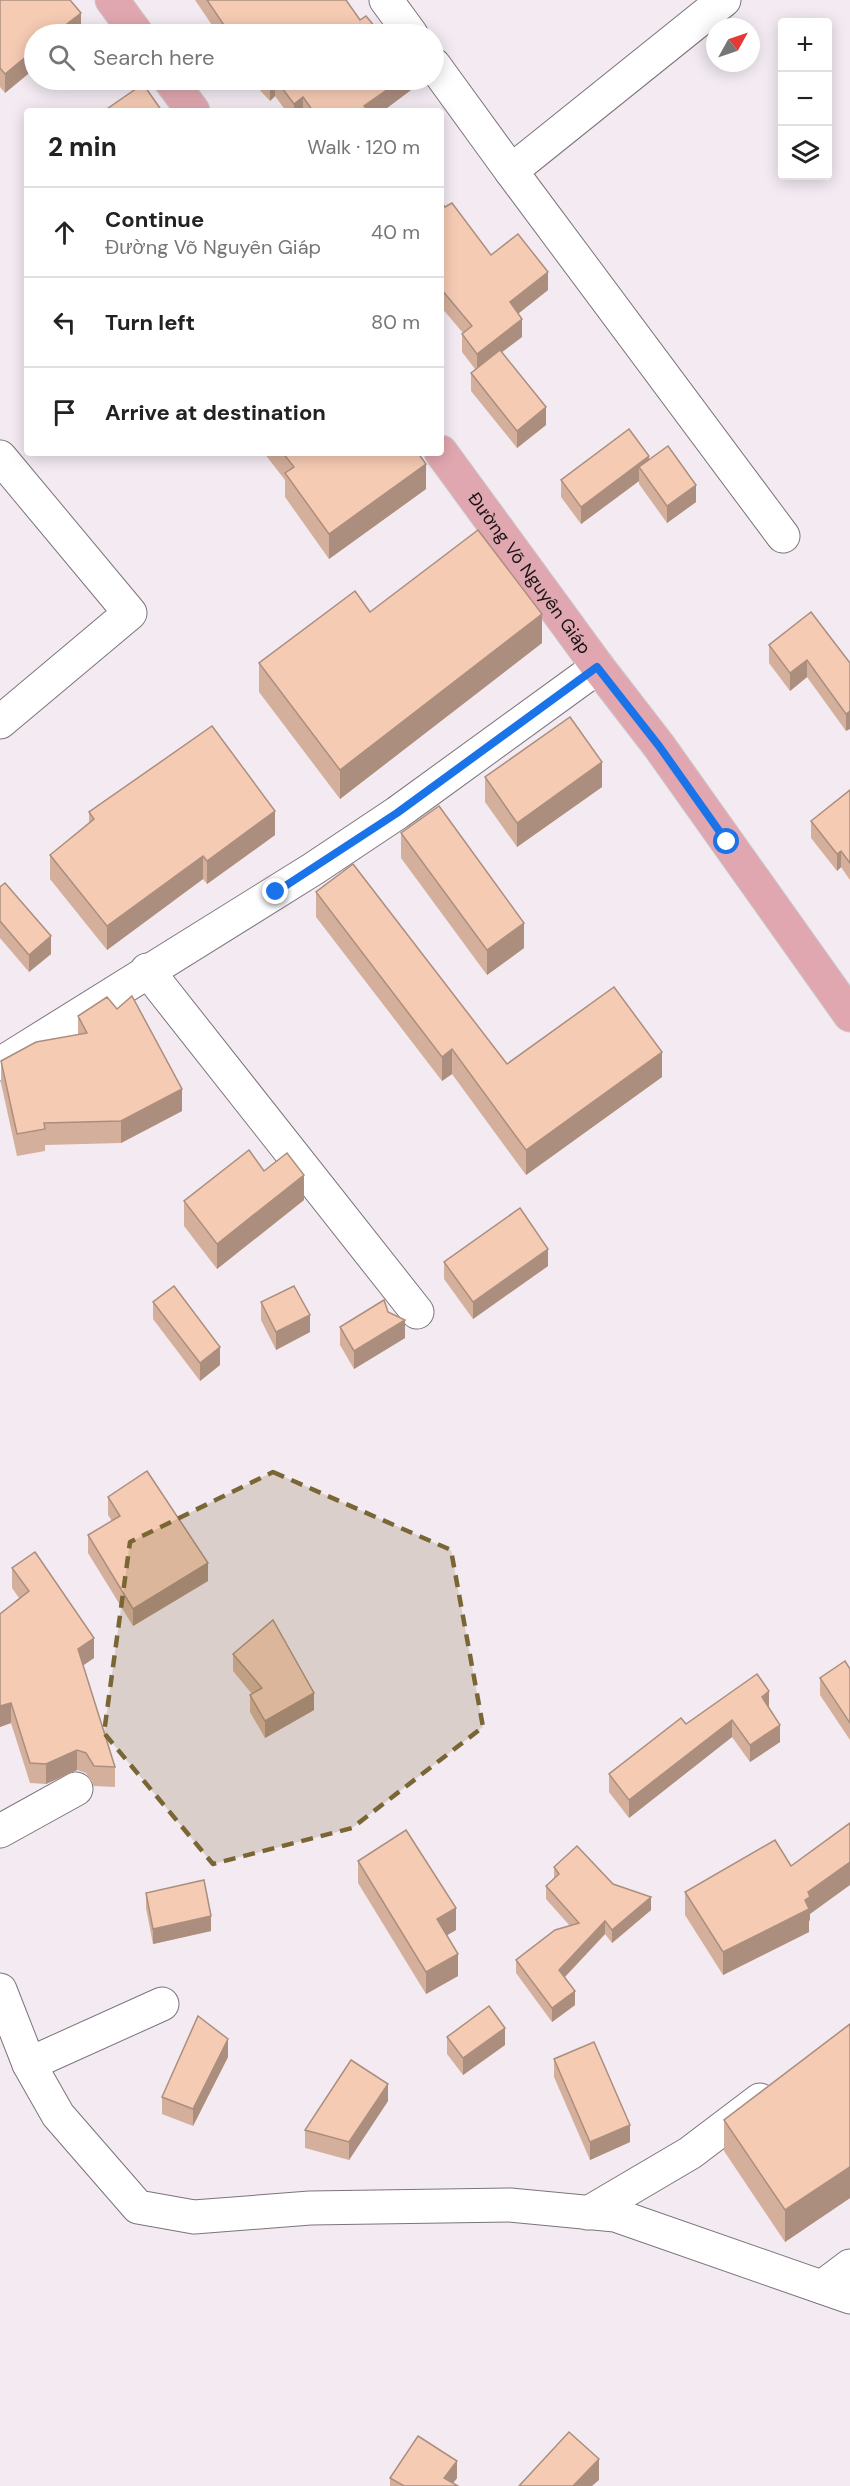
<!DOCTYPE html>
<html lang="en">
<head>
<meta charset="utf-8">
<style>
  :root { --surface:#fff; --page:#f6f6f6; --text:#222; --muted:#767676; --line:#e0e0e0 }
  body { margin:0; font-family:"DM Sans",sans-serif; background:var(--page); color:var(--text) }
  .controls { position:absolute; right:18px; top:18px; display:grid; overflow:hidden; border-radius:6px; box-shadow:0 3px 15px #0003 }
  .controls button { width:54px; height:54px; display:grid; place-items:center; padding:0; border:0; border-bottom:2px solid var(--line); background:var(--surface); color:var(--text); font:30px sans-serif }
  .compass { position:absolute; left:706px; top:18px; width:54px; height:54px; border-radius:50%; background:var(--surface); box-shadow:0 3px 15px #0003; rotate:50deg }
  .stop { position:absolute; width:18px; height:18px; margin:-14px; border:4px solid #1a73e8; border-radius:50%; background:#fff }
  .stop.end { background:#1a73e8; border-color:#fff; box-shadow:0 2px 6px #0008 }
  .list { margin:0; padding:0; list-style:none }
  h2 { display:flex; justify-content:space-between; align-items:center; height:78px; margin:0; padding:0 24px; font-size:26px }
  h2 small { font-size:20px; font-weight:400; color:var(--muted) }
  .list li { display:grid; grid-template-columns:39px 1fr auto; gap:18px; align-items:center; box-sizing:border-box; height:90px; padding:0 24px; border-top:2px solid var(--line) }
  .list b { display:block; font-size:22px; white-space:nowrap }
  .list p { margin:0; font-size:20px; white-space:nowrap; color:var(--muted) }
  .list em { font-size:20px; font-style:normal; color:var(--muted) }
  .icon { flex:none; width:33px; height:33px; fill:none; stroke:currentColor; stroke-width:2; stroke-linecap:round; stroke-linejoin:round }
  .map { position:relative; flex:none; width:850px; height:2486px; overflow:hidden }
  .search { position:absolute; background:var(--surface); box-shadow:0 3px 15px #0003; left:24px; top:24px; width:420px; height:66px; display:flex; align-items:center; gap:15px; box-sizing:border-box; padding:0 21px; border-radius:33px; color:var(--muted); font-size:22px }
  .panel { position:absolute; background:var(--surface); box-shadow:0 3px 15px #0003; left:24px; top:108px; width:420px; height:348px; border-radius:6px }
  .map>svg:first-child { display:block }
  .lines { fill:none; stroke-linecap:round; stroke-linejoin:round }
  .minor-casing { stroke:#7c747b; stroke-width:35 }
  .major-casing { stroke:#cccbcc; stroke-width:35 }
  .minor { stroke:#fff; stroke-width:33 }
  .major { stroke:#e1a7b0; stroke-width:33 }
  .wall { fill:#d4af9b }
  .shaded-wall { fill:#ac8e7e }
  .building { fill:#f6cbb4; stroke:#ac8e7e; stroke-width:1.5 }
  .route { stroke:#1a73e8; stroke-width:8 }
  .marked { fill:#796634; fill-opacity:0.2; stroke:#796634; stroke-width:4.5; stroke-dasharray:12 8; stroke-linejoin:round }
  .labels { text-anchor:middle; stroke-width:6; stroke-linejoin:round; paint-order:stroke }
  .street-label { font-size:18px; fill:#171416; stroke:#fff }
</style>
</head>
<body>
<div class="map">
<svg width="850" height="2486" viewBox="0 0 850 2486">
  <rect width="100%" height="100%" fill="#f3eaf2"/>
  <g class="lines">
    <g class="minor-casing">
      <g id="minor">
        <path d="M386,0L411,34"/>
        <path d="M724,0L511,171L783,536"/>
        <path d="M434,65L511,171"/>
        <path d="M0,457L130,613L0,722"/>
        <path d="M147,970L417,1312"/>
        <path d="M0,1064L313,869L397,813L598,667"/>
        <path d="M0,1831L76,1789"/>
        <path d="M0,1990L29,2064L58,2115L138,2207L194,2217L310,2208L510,2205L615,2215L850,2297"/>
        <path d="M29,2064L162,2004"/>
        <path d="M588,2213L690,2153L760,2100"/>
        <path d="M822,2287L850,2266"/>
      </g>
    </g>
    <g class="major-casing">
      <g id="major">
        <path d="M112,0L137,34"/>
        <path d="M170,80L193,111"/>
        <path id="s1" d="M441,452L598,667L659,746L850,1015"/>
      </g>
    </g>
    <use href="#minor" class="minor"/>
    <use href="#major" class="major"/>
  </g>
  <g class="wall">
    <path d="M0,0L81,32L78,34H34V69L5,93L0,87Z"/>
    <path d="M195,0H346L360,20L381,34H218Z"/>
    <path d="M248,80H411V90L383,111H286L275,96L270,101L256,86L253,88Z"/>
    <path d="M441,202L491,255L548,290L518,314L522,337L502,352L546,425L517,448L471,391V373L475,369L462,352V334L463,333L441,307Z"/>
    <path d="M264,453H418L426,489L329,559L285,497V480Z"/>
    <path d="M649,460L696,502L667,523L639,484V481L581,524L561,497V480Z"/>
    <path d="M370,612L542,643L340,799L259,692V663Z"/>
    <path d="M769,645L850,663L846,731L807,677L790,691L769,663Z"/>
    <path d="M485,777L602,787L517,847L485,802Z"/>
    <path d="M850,790V880L841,867L837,871L811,838V821Z"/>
    <path d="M89,812L275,835L207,884L203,879L107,950L50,879V855L89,824Z"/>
    <path d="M401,833L524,948L487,975L401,858Z"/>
    <path d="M0,887L51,954L29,972L0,938Z"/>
    <path d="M316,892L507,1064L662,1077L526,1175L452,1074L442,1081L316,917Z"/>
    <path d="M78,1016L182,1111L121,1143L45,1145V1151L17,1156L1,1083V1061L78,1035Z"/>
    <path d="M264,1171L304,1200L217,1269L184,1226V1201Z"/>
    <path d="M444,1262L548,1266L473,1319L444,1279Z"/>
    <path d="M153,1302L220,1365L200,1381L153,1319Z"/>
    <path d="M261,1302L310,1332L276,1350L261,1320Z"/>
    <path d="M388,1312L405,1338L354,1369L340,1345V1327Z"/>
    <path d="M108,1497L208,1581L133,1626L88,1553V1535L112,1521L108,1515Z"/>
    <path d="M12,1568L94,1658L83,1665L115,1767V1787L94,1786L86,1773L77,1770L46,1784L30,1783L11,1723L0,1727V1614L19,1598L12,1588Z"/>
    <path d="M233,1654L314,1710L265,1738L250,1712V1695L252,1694L233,1671Z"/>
    <path d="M850,1669V1740L820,1695V1678Z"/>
    <path d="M769,1709L780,1742L750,1762L732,1737L629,1818L609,1792V1774L686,1724Z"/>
    <path d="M358,1861L456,1930L447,1935L458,1976L426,1994L358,1883Z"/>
    <path d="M554,1867L613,1884L651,1910L612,1943L605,1934L565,1977L575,2005L552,2022L516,1973V1960L570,1926L546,1899V1886L554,1879Z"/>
    <path d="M685,1892L810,1914V1920L809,1921V1932L723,1975L685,1915Z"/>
    <path d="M146,1893L211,1931L153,1944L146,1908Z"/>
    <path d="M850,2024V2198L785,2242L724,2151V2120Z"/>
    <path d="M447,2037L505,2045L463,2075L447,2054Z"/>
    <path d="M228,2057L193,2126L162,2114V2097Z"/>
    <path d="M554,2059L630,2142L590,2160L554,2077Z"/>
    <path d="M388,2101L349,2160L305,2148V2130Z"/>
    <path d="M390,2478H457L453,2483L458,2486H390Z"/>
  </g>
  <g class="shaded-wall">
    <path d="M81,13V32L78,34H54Z"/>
    <path d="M34,50V69L5,93V74Z"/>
    <path d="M253,80H256V86L253,88Z"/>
    <path d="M273,80H275V96L270,101V83Z"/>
    <path d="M401,80H411V90L383,111H364V106Z"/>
    <path d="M303,97V111H294V104Z"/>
    <path d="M548,272V290L510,320V302Z"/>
    <path d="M522,319V337L477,371V354Z"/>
    <path d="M546,407V425L517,448V431Z"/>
    <path d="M649,456V473L639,467V481L581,524V507Z"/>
    <path d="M426,464V489L329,559V534Z"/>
    <path d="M696,485V502L667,523V506Z"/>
    <path d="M542,614V643L340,799V770Z"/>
    <path d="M807,660V677L790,691V673Z"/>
    <path d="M850,711V729L846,731V714Z"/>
    <path d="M602,762V787L517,847V823Z"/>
    <path d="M275,811V835L207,884V861Z"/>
    <path d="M841,851V867L837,871V854Z"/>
    <path d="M203,856V879L107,950V926Z"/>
    <path d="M524,923V948L487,975V950Z"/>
    <path d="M51,936V954L29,972V955Z"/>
    <path d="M452,1049V1074L442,1081V1057Z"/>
    <path d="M662,1052V1077L526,1175V1150Z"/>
    <path d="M182,1089V1111L121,1143V1121Z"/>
    <path d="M304,1175V1200L217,1269V1244Z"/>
    <path d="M548,1249V1266L473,1319V1302Z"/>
    <path d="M310,1315V1332L276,1350V1332Z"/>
    <path d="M405,1320V1338L354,1369V1351Z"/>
    <path d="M220,1347V1365L200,1381V1363Z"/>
    <path d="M208,1563V1581L133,1626V1609Z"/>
    <path d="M94,1638V1658L78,1669V1649Z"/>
    <path d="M769,1691V1709L762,1697Z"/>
    <path d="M314,1693V1710L265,1738V1721Z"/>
    <path d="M11,1703V1723L0,1727V1706Z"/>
    <path d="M732,1720V1737L629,1818V1800Z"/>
    <path d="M780,1725V1742L750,1762V1745Z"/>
    <path d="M77,1750V1770L46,1784V1764Z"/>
    <path d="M850,1862V1885L810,1914V1920L809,1921V1932L723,1975V1952L805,1900L808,1892Z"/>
    <path d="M651,1897V1910L612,1943V1930Z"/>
    <path d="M456,1908V1930L437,1941V1919Z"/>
    <path d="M211,1916V1931L153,1944V1929Z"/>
    <path d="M605,1921V1934L559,1983V1970Z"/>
    <path d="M458,1954V1976L426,1994V1972Z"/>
    <path d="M575,1991V2005L552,2022V2008Z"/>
    <path d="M505,2028V2045L463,2075V2058Z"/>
    <path d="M228,2039V2057L193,2126V2109Z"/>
    <path d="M388,2084V2101L349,2160V2142Z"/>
    <path d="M630,2125V2142L590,2160V2142Z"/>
    <path d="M850,2167V2198L785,2242V2210Z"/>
    <path d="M599,2459V2480L592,2486H573Z"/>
    <path d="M457,2461V2478L451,2486L444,2478Z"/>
  </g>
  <g class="building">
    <path d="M0,0H70L81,13L54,34H34V50L5,74L0,68Z"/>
    <path d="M207,0H346L360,20L366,16L381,34H230Z"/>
    <path d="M276,80H401L364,106L368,111H313L303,97L294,104Z"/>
    <path d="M143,84L162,111H104Z"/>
    <path d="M441,202L445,207L452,203L491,255L518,234L548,272L510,302L522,319L477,354L462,334L472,326L441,289Z"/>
    <path d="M500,350L546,407L517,431L471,373Z"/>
    <path d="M629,429L649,456L581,507L561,480Z"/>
    <path d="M668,446L696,485L667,506L639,467Z"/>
    <path d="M283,453H418L426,464L329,534L285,473L294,467Z"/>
    <path d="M478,530L542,614L340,770L259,663L355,591L370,612Z"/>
    <path d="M811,612L850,663V711L846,714L807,660L790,673L769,645Z"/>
    <path d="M570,717L602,762L517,823L485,777Z"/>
    <path d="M212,726L275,811L207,861L203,856L107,926L50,855L94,819L89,812Z"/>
    <path d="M850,790V863L841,851L837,854L811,821Z"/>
    <path d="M439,806L524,923L487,950L401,833Z"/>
    <path d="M353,864L507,1064L614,987L662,1052L526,1150L452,1049L442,1057L316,892Z"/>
    <path d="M5,883L51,936L29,955L0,921V887Z"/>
    <path d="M132,996L182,1089L121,1121L44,1123L45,1129L17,1134L1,1061L36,1042L87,1033L78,1016L107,997L117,1009Z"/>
    <path d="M249,1150L264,1171L287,1153L304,1175L217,1244L184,1201Z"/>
    <path d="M520,1208L548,1249L473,1302L444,1262Z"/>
    <path d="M174,1286L220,1347L200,1363L153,1302Z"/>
    <path d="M294,1286L310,1315L276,1332L261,1302Z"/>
    <path d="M384,1300L388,1312L405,1320L354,1351L340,1327Z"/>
    <path d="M147,1471L208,1563L133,1609L88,1535L120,1516L108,1497Z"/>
    <path d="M35,1552L94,1638L78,1649L115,1767L94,1766L86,1753L77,1750L46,1764L30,1763L11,1703L0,1706V1614L29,1591L12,1568Z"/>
    <path d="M273,1620L314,1693L265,1721L250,1695L262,1688L233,1654Z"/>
    <path d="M845,1661L850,1669V1723L820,1678Z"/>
    <path d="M757,1674L769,1691L762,1697L780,1725L750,1745L732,1720L629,1800L609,1774L681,1718L686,1724Z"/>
    <path d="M850,1823V1862L808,1892L810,1897L805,1900L809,1909L723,1952L685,1892L775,1840L791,1866Z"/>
    <path d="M406,1830L456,1908L437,1919L458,1954L426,1972L358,1861Z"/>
    <path d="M577,1846L613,1884L651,1897L612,1930L605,1921L559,1970L575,1991L552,2008L516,1960L555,1930L579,1923L546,1886L559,1874L554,1867Z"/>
    <path d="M204,1880L211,1916L153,1929L146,1893Z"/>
    <path d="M489,2006L505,2028L463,2058L447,2037Z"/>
    <path d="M198,2016L228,2039L193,2109L162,2097Z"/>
    <path d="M850,2024V2167L785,2210L724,2120Z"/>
    <path d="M594,2042L630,2125L590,2142L554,2059Z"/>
    <path d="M351,2060L388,2084L349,2142L305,2130Z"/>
    <path d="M569,2432L599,2459L573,2486H519Z"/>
    <path d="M418,2436L457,2461L444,2478L458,2486H404L390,2478Z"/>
  </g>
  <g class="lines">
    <path class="route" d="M276,892L397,813L597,667L659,746L727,842"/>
  </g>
  <path class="marked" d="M273,1472L451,1550L483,1727L352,1828L213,1864L104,1733L130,1542Z"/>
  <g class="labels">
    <g class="street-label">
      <text dy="6" stroke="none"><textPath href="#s1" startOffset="150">Đường Võ Nguyên Giáp</textPath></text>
    </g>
  </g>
</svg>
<div class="controls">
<button>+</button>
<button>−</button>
<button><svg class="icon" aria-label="layers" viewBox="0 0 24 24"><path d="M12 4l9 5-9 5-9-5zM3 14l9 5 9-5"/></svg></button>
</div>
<svg class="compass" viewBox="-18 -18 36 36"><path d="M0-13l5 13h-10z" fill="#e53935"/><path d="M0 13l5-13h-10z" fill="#767676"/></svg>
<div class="stop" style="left:727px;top:842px"></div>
<div class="stop end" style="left:276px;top:892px"></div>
<div class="search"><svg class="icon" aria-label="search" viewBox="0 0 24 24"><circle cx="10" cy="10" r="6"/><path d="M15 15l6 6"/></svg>Search here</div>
<section class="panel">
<h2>2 min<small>Walk · 120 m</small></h2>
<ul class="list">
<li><svg class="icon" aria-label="ahead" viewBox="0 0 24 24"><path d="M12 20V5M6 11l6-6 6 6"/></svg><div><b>Continue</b><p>Đường Võ Nguyên Giáp</p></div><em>40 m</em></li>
<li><svg class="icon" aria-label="left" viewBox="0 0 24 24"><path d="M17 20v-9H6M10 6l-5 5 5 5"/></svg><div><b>Turn left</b></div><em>80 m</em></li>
<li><svg class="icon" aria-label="arrive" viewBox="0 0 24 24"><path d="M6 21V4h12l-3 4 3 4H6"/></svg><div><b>Arrive at destination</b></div></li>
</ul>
</section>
</div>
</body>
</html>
